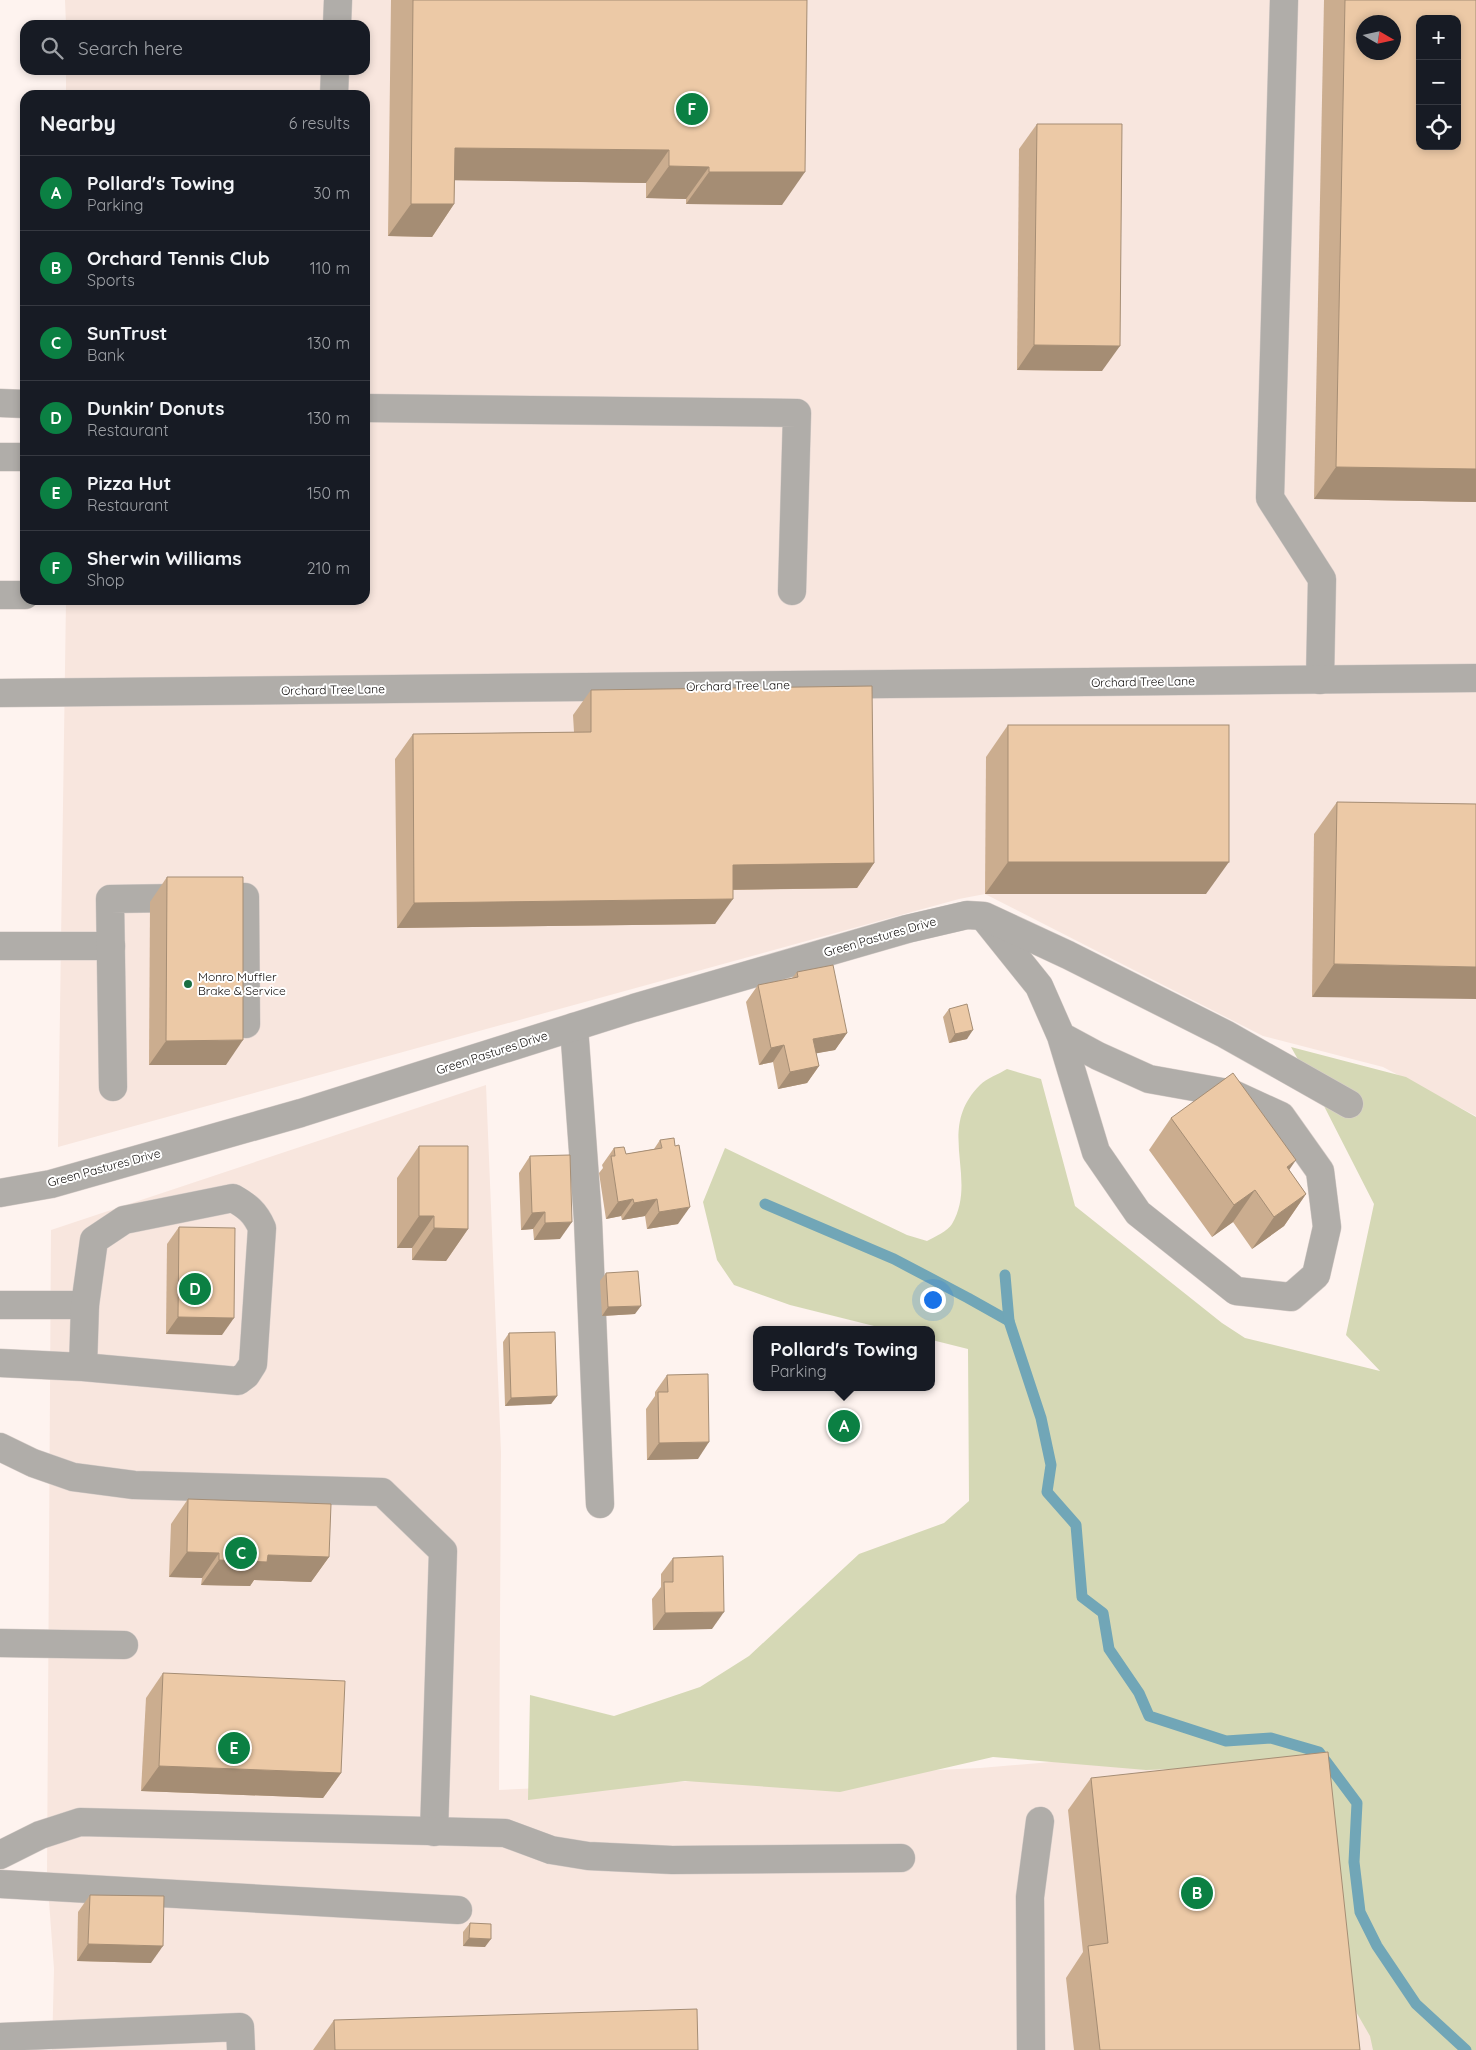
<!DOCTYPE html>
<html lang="en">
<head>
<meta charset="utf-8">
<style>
  :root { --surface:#171b24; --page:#20242c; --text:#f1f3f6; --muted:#9ea1a6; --line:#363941; --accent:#0b8043 }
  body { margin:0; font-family:Quicksand,sans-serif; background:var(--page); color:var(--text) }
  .controls { position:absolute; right:15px; top:15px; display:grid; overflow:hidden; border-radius:10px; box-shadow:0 2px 8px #0003 }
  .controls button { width:45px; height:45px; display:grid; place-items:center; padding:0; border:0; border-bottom:1px solid var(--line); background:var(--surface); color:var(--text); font:25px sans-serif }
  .compass { position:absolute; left:1356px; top:15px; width:45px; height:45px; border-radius:50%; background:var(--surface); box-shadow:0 2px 8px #0003; rotate:99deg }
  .you { position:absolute; left:932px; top:1299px; width:18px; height:18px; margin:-12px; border:4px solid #fff; border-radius:50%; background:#1a73e8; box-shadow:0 0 0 8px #1a73e833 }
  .badge { display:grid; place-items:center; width:32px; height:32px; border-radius:50%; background:var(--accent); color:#fff; font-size:16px; font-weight:700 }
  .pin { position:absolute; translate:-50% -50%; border:2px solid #fff; box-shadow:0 1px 5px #0006 }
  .popup { position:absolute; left:753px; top:1326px; width:182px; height:65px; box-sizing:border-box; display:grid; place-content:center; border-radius:10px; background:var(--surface); filter:drop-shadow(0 1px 4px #0005); font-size:16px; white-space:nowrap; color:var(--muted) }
  .popup b { font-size:19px; color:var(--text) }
  .popup::after { content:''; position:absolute; left:50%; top:100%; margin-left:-10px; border:10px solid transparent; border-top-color:var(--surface) }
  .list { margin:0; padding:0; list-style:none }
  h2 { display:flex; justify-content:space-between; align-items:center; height:65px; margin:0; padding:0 20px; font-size:21px }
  h2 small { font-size:16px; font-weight:400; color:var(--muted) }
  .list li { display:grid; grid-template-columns:32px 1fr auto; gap:15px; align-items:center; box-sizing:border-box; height:75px; padding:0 20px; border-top:1px solid var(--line) }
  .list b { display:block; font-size:19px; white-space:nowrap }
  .list p { margin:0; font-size:16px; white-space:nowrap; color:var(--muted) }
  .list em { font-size:16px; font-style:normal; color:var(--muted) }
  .icon { flex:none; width:28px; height:28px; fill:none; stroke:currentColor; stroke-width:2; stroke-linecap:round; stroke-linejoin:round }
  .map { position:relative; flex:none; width:1476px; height:2050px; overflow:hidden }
  .search { position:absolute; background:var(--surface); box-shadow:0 2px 8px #0003; left:20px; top:20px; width:350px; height:55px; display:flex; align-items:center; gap:12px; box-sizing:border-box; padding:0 18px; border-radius:15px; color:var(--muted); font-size:19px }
  .panel { position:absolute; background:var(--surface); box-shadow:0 2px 8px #0003; left:20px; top:90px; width:350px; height:515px; border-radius:15px }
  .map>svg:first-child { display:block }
  .built { fill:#f8e6de; fill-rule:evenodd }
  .green { fill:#d5d8b5 }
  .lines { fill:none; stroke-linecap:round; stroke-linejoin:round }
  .stream { stroke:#71a6b7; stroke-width:11 }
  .minor-casing { stroke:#d8ceca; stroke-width:29 }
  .minor { stroke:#b0ada9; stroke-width:28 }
  .wall { fill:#cbad8f }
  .shaded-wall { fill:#a58d74 }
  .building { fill:#ecc9a6; stroke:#a58d74; fill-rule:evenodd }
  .poi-dot { fill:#1a6f42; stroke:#fff; stroke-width:2 }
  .labels { text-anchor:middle; stroke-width:4; stroke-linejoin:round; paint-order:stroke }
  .street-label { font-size:12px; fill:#0f0c0a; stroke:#fff }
  .poi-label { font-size:12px; fill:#0f0c0a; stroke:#fff; text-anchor:start }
</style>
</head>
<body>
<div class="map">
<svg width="1476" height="2050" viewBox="0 0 1476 2050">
  <rect width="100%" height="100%" fill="#fef3ef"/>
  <g class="built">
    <path d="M65,0H1476V1116L1383,1067L1263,1036L985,894L959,899L58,1147L66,600H365V95H66V70H365V25H66ZM1420,19H1457V146H1420ZM1364,22H1394V52H1364Z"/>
    <path d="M486,1085L501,1452L499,1790L980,1768L1359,1736L1382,2050H52L54,1969L47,1874L51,1230Z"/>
  </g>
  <path class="green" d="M1291,1047L1406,1077L1476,1117V2050H1373L1370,2036L1355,2010L1244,1766L1146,1770L993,1757L840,1792L685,1781L528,1800L530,1695L614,1716L700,1687L749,1656L859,1554L944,1523L969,1501L968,1349L932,1340V1330H890L790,1305L734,1285L717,1260L703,1202L725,1148L907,1235L927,1241C934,1237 948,1231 952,1224C979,1177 935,1130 980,1085C987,1078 999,1074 1007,1069L1041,1079L1075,1206L1222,1323L1245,1338L1380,1371L1346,1335L1374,1204L1324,1106Z"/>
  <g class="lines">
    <g class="stream">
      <path d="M765,1204L894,1259L968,1298L1009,1321"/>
      <path d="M1005,1275L1009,1321L1041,1418L1051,1465L1047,1492L1076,1525L1082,1597L1103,1613L1109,1649L1139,1693L1149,1716L1226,1741L1271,1738L1319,1752L1357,1803L1354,1862L1360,1912L1377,1946L1416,2004L1466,2050"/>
    </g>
    <g class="minor-casing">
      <g id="minor">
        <path d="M1284,0L1270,498L1322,579L1320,680"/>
        <path d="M337,25L338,0"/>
        <path d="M334,95L335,70"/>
        <path d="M0,403L25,404"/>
        <path d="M365,408L797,413L792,591"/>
        <path d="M0,457H25"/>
        <path d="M0,595H25"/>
        <path d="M0,693L1476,678"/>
        <path d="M986,920L1039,986L1061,1036L1096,1152L1138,1213L1236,1291L1291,1297L1316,1275L1327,1227L1320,1171L1281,1116L1233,1094L1149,1079L1098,1056L1061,1036"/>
        <path d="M0,946H111"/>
        <path d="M574,1027L588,1220L600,1504"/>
        <path d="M113,1087L110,899L245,897L246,1024"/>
        <path d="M0,1193L51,1184L301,1113L634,1008L907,929L967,915L984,916L1068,955L1225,1034L1349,1104"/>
        <path d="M0,1305H85"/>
        <path d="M0,1363L83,1367L238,1381L246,1375L253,1364L262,1228C255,1212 247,1206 233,1198L124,1220L94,1240L85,1305L83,1367"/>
        <path d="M0,1447L33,1463L73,1477L134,1485L382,1492L443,1551L434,1832"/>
        <path d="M0,1643L124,1645"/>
        <path d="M0,1855L40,1835L80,1822L505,1833L551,1850L588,1856L672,1860L901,1858"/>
        <path d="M0,1884L458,1910"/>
        <path d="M0,2037L240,2027L241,2050"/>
        <path d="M1031,2050L1030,1897L1040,1821"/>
      </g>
    </g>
    <use href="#minor" class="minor"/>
  </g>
  <g class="wall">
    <path d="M391,0H807L782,205L686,204V199L646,198V183L455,180L454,204L432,237L388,236Z"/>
    <path d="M1324,0H1476V502L1314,499Z"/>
    <path d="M1037,124L1102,371L1017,370L1019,149Z"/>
    <path d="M591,690L874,863L857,888L733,890L715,924L397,928L395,759L413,734L574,732L573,715Z"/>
    <path d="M1008,725L1206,894H985L986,757Z"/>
    <path d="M1337,802L1476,804L1312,997L1314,834Z"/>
    <path d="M167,877L226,1065H149L150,902Z"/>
    <path d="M797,972L847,1033L835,1050L816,1053L819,1066L807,1083L778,1089L773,1062L759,1065L746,1002L758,985L792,978Z"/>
    <path d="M949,1009L967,1039L949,1043L943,1017Z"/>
    <path d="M1171,1118L1289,1170L1306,1194L1284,1226L1252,1249L1233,1222L1212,1237L1149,1150Z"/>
    <path d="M660,1140L678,1224L647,1229L645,1216L622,1220L621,1216L606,1219L599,1173L603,1168L602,1165L614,1148L626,1154L654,1149Z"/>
    <path d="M419,1146L468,1229L446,1261L412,1260V1248H397V1178Z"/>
    <path d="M530,1156L560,1239L534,1240L533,1229L521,1230L519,1173Z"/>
    <path d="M179,1227L222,1335L166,1334L167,1244Z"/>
    <path d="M606,1273L635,1314L602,1316L600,1281Z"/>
    <path d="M509,1333L557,1396L551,1404L505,1406L503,1342Z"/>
    <path d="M667,1375L698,1459L647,1460L646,1409L655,1396V1392Z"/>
    <path d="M188,1499L329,1557L311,1582L254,1580L250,1586L201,1585L202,1578L169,1577L171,1524Z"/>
    <path d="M673,1558L712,1629L653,1630L652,1599L661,1587V1574Z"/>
    <path d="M163,1673L341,1773L323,1798L141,1791L146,1698Z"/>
    <path d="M1091,1778L1360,2050H1074L1066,1978L1083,1952L1068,1810Z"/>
    <path d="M90,1895L151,1963L77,1961L78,1912Z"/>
    <path d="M470,1923L485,1947L463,1946V1932Z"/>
    <path d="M334,2020L698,2050H313Z"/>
  </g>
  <g class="shaded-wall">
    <path d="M455,148L669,150L646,183L433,180Z"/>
    <path d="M669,166L709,167L686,199L646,198Z"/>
    <path d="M709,172H805L782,205L686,204Z"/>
    <path d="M411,204H454L432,237L388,236Z"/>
    <path d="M1034,345L1120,346L1102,371L1017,370Z"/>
    <path d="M1336,467L1476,469V502L1314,499Z"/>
    <path d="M1008,862H1229L1206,894H985Z"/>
    <path d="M874,863L857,888L715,890L733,865Z"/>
    <path d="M733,899L715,924L397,928L414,903Z"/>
    <path d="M1334,964L1476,967V999L1312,997Z"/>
    <path d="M973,1030L967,1039L949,1043L955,1034Z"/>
    <path d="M847,1033L835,1050L802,1056L813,1039Z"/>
    <path d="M243,1040L226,1065H149L166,1041Z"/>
    <path d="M784,1045L773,1062L759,1065L771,1048Z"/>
    <path d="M819,1066L807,1083L778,1089L790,1072Z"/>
    <path d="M1296,1160L1274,1192L1287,1167Z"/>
    <path d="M1255,1190L1233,1222L1212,1237L1234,1205Z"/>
    <path d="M1306,1194L1284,1226L1252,1249L1274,1217Z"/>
    <path d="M633,1199L621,1216L606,1219L618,1202Z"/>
    <path d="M657,1199L645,1216L622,1220L634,1203Z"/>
    <path d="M690,1207L678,1224L647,1229L659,1212Z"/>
    <path d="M545,1212L533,1229L521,1230L532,1213Z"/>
    <path d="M419,1216H434L412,1248H397Z"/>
    <path d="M572,1222L560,1239L534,1240L545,1223Z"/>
    <path d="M434,1228L468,1229L446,1261L412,1260Z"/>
    <path d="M641,1306L635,1314L602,1316L608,1307Z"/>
    <path d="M178,1317L234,1318L222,1335L166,1334Z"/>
    <path d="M557,1396L551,1404L505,1406L511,1398Z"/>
    <path d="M709,1442L698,1459L647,1460L659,1443Z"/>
    <path d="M187,1552L219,1553L202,1578L169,1577Z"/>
    <path d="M268,1555L329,1557L311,1582L254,1580L250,1586L201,1585L219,1560Z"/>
    <path d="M724,1612L712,1629L653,1630L665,1613Z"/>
    <path d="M159,1766L341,1773L323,1798L141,1791Z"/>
    <path d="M469,1938L491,1939L485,1947L463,1946Z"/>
    <path d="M88,1944L163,1946L151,1963L77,1961Z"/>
  </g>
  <g class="building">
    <path d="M413,0H807L805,172H709V167L669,166V150L455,148L454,204H411Z"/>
    <path d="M1345,0H1476V469L1336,467ZM1420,19H1457V146H1420ZM1364,22H1394V52H1364Z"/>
    <path d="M1037,124H1122L1120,346L1034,345Z"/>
    <path d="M872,686L874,863L733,865V899L414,903L413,734L591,732V690Z"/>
    <rect x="1008" y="725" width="221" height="137"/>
    <path d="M1337,802L1476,804V967L1334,964Z"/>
    <path d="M167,877H243V1040L166,1041Z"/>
    <path d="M833,965L847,1033L813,1039L819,1066L790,1072L784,1045L771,1048L758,985L798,977L797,972Z"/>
    <path d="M967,1004L973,1030L955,1034L949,1009Z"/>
    <path d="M1233,1073L1296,1160L1287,1167L1306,1194L1274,1217L1255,1190L1234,1205L1171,1118Z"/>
    <path d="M674,1138L675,1146L679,1145L690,1207L659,1212L657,1199L634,1203L633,1199L618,1202L611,1156H615L614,1148L624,1147L626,1154L662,1148L660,1140Z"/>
    <path d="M419,1146H468V1229L434,1228V1216H419Z"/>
    <path d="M570,1155L572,1222L545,1223V1212L532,1213L530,1156Z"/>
    <path d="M179,1227L235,1228L234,1318L178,1317Z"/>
    <path d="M638,1271L641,1306L608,1307L606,1273Z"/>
    <path d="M555,1332L557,1396L511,1398L509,1333Z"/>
    <path d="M708,1374L709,1442L659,1443L658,1392H668L667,1375Z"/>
    <path d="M188,1499L331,1504L329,1557L268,1555L267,1562L219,1560V1553L187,1552Z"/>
    <path d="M723,1556L724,1612L665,1613L664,1582H673V1558Z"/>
    <path d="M163,1673L345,1681L341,1773L159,1766Z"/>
    <path d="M1328,1752L1360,2050H1100L1088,1946L1108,1943L1091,1778Z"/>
    <path d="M90,1895L164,1896L163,1946L88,1944Z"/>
    <path d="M470,1923L491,1924V1939L469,1938Z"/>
    <path d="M697,2009L698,2050H335L334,2020Z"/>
  </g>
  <circle class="poi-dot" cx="188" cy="984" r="5"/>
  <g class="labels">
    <g class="street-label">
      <text transform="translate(1143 682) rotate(-1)" y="4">Orchard Tree Lane</text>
      <text transform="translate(738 686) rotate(-1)" y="4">Orchard Tree Lane</text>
      <text transform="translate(333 690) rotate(-1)" y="4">Orchard Tree Lane</text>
      <text transform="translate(880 937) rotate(-16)" y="4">Green Pastures Drive</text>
      <text transform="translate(492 1053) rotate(-18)" y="4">Green Pastures Drive</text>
      <text transform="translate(104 1168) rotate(-15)" y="4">Green Pastures Drive</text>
    </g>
    <g class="poi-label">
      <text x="198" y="981">Monro Muffler<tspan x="198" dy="14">Brake &amp; Service</tspan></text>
    </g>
  </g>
</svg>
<div class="controls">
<button>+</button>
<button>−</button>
<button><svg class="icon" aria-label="locate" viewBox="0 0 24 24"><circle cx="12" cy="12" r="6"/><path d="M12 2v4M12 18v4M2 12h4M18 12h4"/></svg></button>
</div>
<svg class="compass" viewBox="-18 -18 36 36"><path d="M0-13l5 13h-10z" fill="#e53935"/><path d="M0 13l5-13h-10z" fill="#9ea1a6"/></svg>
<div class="you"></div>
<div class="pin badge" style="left:844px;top:1426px">A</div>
<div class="popup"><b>Pollard's Towing</b>Parking</div>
<div class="pin badge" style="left:1197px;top:1893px">B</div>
<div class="pin badge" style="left:241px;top:1553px">C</div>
<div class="pin badge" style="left:195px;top:1289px">D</div>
<div class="pin badge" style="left:234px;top:1748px">E</div>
<div class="pin badge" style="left:692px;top:109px">F</div>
<div class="search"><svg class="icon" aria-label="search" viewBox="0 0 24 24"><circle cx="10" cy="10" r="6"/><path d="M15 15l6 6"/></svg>Search here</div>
<section class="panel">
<h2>Nearby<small>6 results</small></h2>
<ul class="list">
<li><span class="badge">A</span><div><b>Pollard's Towing</b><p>Parking</p></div><em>30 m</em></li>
<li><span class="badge">B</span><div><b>Orchard Tennis Club</b><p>Sports</p></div><em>110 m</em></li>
<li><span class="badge">C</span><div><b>SunTrust</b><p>Bank</p></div><em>130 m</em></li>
<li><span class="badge">D</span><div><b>Dunkin' Donuts</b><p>Restaurant</p></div><em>130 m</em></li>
<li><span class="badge">E</span><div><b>Pizza Hut</b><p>Restaurant</p></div><em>150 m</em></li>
<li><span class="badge">F</span><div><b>Sherwin Williams</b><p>Shop</p></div><em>210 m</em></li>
</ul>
</section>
</div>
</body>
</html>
